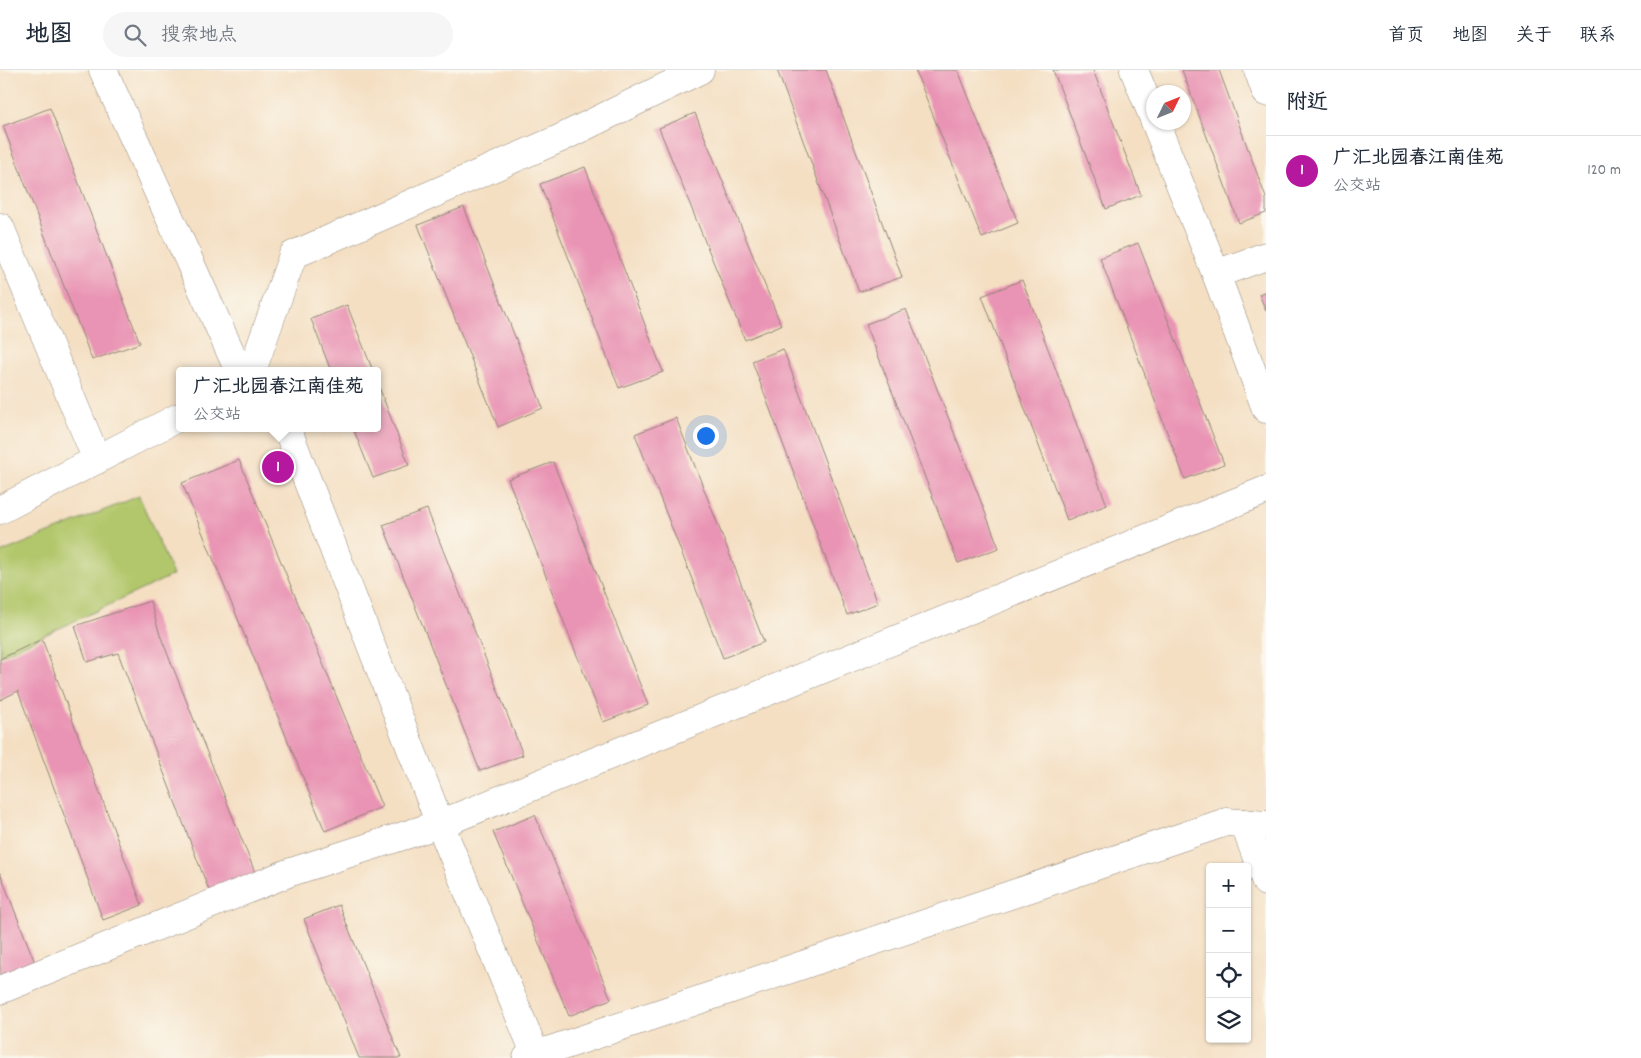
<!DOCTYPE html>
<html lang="zh">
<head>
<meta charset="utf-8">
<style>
  :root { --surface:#fff; --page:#f6f6f7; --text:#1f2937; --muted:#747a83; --line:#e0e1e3; --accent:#b5179e }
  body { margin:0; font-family:Dekko,"LXGW WenKai TC",sans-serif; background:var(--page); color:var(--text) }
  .controls { position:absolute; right:15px; bottom:15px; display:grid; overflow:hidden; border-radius:5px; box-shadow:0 1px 4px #0004 }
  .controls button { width:45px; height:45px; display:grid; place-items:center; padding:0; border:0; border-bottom:1px solid var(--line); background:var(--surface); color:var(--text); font:25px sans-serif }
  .compass { position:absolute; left:1146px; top:15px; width:45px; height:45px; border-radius:50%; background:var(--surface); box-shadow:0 1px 4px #0004; rotate:47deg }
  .you { position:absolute; left:705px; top:365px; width:18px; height:18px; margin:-12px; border:4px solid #fff; border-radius:50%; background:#1a73e8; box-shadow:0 0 0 8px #1a73e833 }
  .badge { display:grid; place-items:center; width:32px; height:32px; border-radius:50%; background:var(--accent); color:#fff; font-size:16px; font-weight:700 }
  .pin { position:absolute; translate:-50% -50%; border:2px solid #fff; box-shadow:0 1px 5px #0006 }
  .popup { position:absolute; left:176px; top:297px; width:205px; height:65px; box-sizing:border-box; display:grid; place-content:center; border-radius:5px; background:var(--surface); filter:drop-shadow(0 1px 4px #0005); font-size:16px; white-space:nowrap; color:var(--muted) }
  .popup b { font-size:19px; color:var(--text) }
  .popup::after { content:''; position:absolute; left:50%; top:100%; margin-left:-10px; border:10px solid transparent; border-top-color:var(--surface) }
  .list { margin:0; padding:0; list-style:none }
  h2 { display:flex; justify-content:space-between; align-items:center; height:65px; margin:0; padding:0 20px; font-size:21px }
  h2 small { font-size:16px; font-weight:400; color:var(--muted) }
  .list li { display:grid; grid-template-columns:32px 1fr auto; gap:15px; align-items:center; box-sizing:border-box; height:70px; padding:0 20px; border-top:1px solid var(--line) }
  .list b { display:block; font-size:19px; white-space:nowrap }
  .list p { margin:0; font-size:16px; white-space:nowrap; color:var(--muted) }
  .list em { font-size:16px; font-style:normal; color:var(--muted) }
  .icon { flex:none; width:28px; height:28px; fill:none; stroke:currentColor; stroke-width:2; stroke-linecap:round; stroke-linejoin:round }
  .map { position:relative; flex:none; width:1266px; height:988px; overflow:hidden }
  header { display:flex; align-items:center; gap:30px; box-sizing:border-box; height:70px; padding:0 25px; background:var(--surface); border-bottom:1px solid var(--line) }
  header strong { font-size:24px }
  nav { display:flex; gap:28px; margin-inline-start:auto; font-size:18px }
  .search { width:350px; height:45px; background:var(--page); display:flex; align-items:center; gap:12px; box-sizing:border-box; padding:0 18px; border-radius:28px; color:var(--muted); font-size:19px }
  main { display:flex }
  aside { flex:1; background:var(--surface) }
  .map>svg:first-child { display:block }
  .green { fill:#b2c76c; stroke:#6e794c }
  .building { fill:#e994b4 }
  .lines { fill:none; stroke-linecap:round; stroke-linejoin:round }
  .minor-casing { stroke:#908577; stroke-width:29 }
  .minor { stroke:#fff; stroke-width:28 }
</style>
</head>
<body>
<header>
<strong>地图</strong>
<div class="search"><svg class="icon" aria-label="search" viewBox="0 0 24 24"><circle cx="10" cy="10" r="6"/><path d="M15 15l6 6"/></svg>搜索地点</div>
<nav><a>首页</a><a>地图</a><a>关于</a><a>联系</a></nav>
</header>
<main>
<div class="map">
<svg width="1266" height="988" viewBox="0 0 1266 988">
  <rect width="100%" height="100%" fill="#fbf7ec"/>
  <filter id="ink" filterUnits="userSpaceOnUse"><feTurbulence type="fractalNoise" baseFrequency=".02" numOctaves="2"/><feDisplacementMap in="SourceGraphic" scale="10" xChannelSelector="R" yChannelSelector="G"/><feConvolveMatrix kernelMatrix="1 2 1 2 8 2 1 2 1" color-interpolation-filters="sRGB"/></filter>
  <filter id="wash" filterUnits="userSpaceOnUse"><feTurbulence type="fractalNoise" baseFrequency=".0096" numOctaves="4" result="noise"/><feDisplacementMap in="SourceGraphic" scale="20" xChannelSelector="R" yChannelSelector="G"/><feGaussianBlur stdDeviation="1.12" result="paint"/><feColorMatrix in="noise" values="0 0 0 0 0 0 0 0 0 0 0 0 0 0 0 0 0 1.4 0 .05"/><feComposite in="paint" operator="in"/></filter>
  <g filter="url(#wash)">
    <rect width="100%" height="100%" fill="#f4dfc3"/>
    <path class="green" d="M139,426L173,505L0,586V483Z"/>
    <g id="blocks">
      <g class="building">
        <path d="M777,0H826L902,207L859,222Z"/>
        <path d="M915,0H958L1018,153L982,168Z"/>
        <path d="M1053,0H1093L1141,125L1106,139Z"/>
        <path d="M1182,0H1219L1266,128V143L1239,153Z"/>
        <path d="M50,38L140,273L92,290L3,56Z"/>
        <path d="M695,43L781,255L745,270L659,58Z"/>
        <path d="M585,97L663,302L619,318L540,114Z"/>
        <path d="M464,137L543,338L498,357L418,155Z"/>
        <path d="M1138,173L1224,394L1185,409L1100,188Z"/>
        <path d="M1022,210L1107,435L1067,450L982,226Z"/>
        <path d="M1266,221V241L1259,224Z"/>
        <path d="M347,235L373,301H331L311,249Z"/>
        <path d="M906,239L999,478L958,493L866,254Z"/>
        <path d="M783,279L878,533L847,545L752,291Z"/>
        <path d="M377,312L409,395L373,408L353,358H377Z"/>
        <path d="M676,348L764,572L723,588L635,364Z"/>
        <path d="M239,390L382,737L325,761L182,413Z"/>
        <path d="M553,392L648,635L603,652L508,409Z"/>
        <path d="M427,439L523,685L480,701L383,455Z"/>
        <path d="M150,531L160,565L256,805L210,823L118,583L87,592L75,556Z"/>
        <path d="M42,569L142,835L103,850L18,621L0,630V589Z"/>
        <path d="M535,745L611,929L569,946L493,762Z"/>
        <path d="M0,803L37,898L0,912Z"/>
        <path d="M339,835L401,988H359L304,849Z"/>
      </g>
    </g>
  </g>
  <g filter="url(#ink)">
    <use href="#blocks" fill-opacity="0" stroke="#908577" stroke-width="1"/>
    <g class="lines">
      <g class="minor-casing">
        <g id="minor">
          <path d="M103,0L239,301"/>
          <path d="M1134,0L1154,49"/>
          <path d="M1258,0L1266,22"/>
          <path d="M1155,52L1216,204L1266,186"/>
          <path d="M0,157L97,390"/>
          <path d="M1216,204L1266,339"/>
          <path d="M252,301L293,185L561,68L700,0"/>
          <path d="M287,358L440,754L537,988"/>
          <path d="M0,440L179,347"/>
          <path d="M1244,753L1266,812"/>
          <path d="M0,920L288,803L440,754L1266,420"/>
          <path d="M527,988L1226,752L1266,755"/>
        </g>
      </g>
      <use href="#minor" class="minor"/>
    </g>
  </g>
</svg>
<div class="controls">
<button>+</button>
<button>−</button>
<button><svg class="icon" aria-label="locate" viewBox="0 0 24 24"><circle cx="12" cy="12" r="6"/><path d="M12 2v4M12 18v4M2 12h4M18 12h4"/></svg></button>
<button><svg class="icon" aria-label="layers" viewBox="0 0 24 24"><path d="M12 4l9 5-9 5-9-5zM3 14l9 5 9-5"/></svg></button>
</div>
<svg class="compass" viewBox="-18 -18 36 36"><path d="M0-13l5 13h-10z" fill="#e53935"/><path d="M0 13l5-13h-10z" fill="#747a83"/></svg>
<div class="you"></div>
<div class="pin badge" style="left:278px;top:397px">1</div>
<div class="popup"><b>广汇北园春江南佳苑</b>公交站</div>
</div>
<aside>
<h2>附近<small></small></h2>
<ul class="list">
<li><span class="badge">1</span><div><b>广汇北园春江南佳苑</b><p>公交站</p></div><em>120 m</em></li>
</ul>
</aside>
</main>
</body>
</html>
